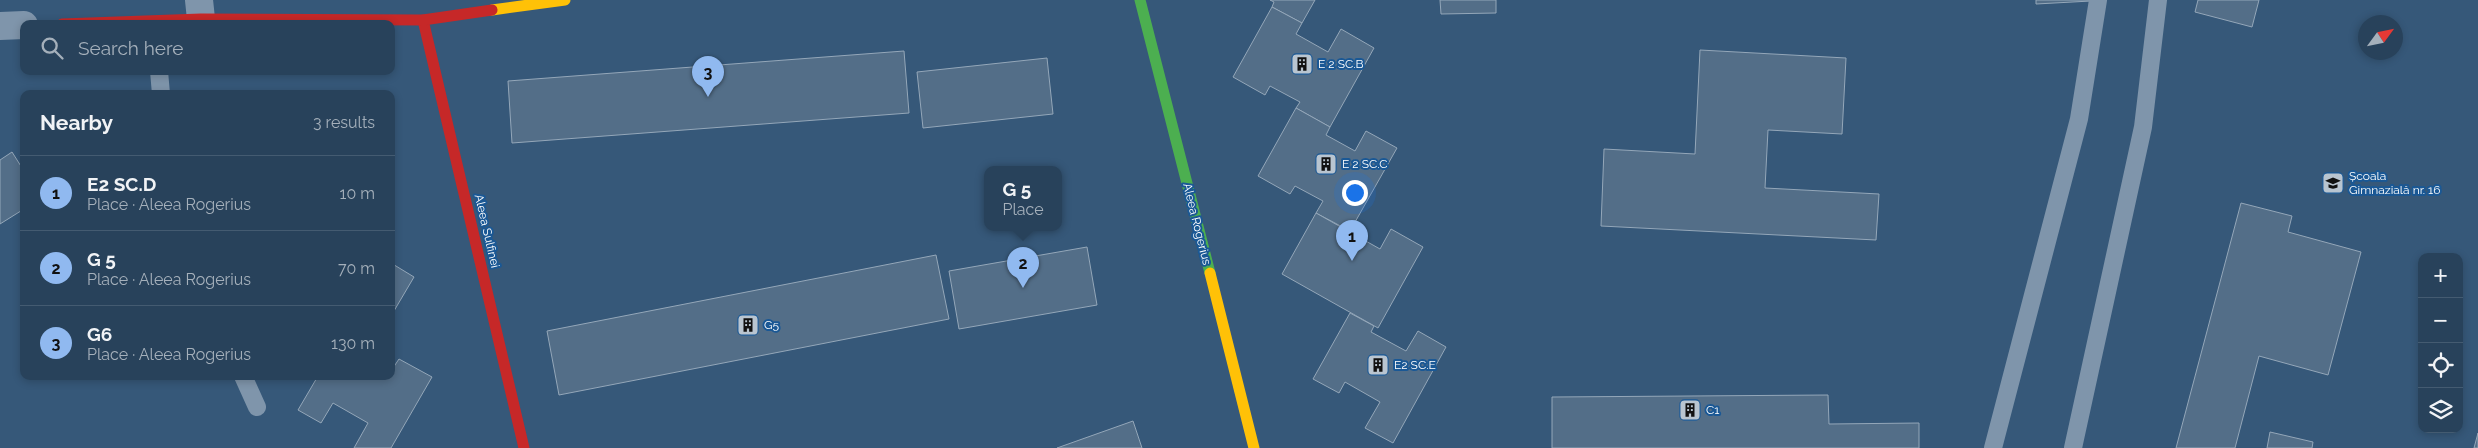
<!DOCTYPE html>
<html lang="en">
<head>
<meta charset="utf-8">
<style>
  :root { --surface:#28425b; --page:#344d64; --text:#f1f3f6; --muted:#a5b0bb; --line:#445b71; --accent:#90b9f0 }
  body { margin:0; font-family:Raleway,sans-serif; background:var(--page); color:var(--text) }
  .controls { position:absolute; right:15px; bottom:15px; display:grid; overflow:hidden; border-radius:10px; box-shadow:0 2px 8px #0003 }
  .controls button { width:45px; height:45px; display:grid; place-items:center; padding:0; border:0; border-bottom:1px solid var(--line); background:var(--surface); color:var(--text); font:25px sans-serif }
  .compass { position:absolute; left:2358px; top:15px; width:45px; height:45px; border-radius:50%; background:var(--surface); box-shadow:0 2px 8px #0003; rotate:57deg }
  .you { position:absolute; left:1354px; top:192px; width:18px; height:18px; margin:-12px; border:4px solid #fff; border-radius:50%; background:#1a73e8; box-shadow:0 0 0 8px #1a73e833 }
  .badge { display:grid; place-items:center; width:32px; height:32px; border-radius:50%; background:var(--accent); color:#111; font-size:16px; font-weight:700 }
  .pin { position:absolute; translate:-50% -41px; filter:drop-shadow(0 1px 2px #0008) }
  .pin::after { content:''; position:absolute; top:26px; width:18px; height:15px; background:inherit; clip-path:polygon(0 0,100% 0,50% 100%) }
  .popup { position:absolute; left:984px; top:166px; width:78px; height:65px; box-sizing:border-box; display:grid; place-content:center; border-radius:10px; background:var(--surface); filter:drop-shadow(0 1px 4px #0005); font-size:16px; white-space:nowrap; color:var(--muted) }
  .popup b { font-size:19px; color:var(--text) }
  .popup::after { content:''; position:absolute; left:50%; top:100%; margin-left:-10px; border:10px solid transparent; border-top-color:var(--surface) }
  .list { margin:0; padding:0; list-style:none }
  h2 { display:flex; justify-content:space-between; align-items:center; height:65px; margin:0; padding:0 20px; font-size:21px }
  h2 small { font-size:16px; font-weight:400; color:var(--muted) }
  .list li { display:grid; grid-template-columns:32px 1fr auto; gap:15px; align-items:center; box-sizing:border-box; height:75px; padding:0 20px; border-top:1px solid var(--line) }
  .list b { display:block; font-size:19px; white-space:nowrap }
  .list p { margin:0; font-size:16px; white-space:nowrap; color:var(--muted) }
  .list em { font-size:16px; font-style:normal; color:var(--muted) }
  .icon { flex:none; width:28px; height:28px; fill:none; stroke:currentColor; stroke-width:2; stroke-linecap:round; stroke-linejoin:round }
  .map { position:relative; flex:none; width:2478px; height:448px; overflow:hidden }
  .search { position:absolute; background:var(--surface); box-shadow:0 2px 8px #0003; left:20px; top:20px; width:375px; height:55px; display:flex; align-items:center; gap:12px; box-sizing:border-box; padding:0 18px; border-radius:10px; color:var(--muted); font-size:19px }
  .panel { position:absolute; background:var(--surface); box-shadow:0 2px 8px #0003; left:20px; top:90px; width:375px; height:290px; border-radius:10px }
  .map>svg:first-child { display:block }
  .building { fill:#536e88; stroke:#94a7b9 }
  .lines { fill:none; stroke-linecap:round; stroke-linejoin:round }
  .lane { stroke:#7f95ab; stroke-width:18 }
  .street { stroke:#7f95ab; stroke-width:28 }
  .fast { stroke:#4caf50; stroke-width:11 }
  .slow { stroke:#ffc107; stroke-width:11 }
  .jam { stroke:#c62828; stroke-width:11 }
  .labels { text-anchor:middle; stroke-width:4; stroke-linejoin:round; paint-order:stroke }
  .poi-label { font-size:12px; fill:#fff; stroke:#1a5895; text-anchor:start }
  .street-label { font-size:12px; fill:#fff; stroke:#1a5895 }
</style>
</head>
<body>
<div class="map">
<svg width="2478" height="448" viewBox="0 0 2478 448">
  <rect width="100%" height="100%" fill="#365879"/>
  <g class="building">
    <path d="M1270,0H1315L1302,23L1272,7L1274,2Z"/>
    <path d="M1440,0H1496V13L1441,14Z"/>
    <path d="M2036,0H2091V1L2036,4Z"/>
    <path d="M2198,0H2259L2252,27L2195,12Z"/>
    <path d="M1272,7L1302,23L1296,34L1328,52L1341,29L1374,48L1330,127L1296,108L1300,102L1270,86L1265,95L1233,77Z"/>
    <path d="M1700,50L1846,58L1842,134L1768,130L1765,188L1879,194L1876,240L1601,226L1604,149L1695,154Z"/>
    <path d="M904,51L909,113L512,143L508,81Z"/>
    <path d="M1047,58L1053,114L923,128L917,72Z"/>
    <path d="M1296,108L1330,127L1326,135L1355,151L1366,131L1397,148L1350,231L1316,213L1323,201L1295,186L1290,194L1258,176Z"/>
    <path d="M12,152L24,171V209L0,224V160Z"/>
    <path d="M2241,203L2292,216L2288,232L2361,252L2328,375L2259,356L2235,448H2176Z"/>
    <path d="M1316,213L1380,249L1391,229L1423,247L1378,328L1282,274Z"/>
    <path d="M1087,247L1097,305L959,329L949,271Z"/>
    <path d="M936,255L949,319L559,395L547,331Z"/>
    <path d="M391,263L414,277L391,316Z"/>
    <path d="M1350,313L1374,326L1371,332L1406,351L1418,331L1446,347L1393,443L1365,428L1380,402L1345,382L1339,393L1313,379Z"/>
    <path d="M399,359L432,377L391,448H354L368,423L333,403L321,423L298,410L318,376H391V367L393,368Z"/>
    <path d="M1828,395L1829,424L1919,423V448H1552V397Z"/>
    <path d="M1133,421L1142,448H1057Z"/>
    <path d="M2270,432L2313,442L2312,448H2267Z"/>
    <path d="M2478,433V448H2474Z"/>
  </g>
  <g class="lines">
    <g class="lane">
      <path d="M159,71L161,94"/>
      <path d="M243,376L257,407"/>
      <path d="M1993,448L2079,119L2098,0"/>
      <path d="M2073,448L2143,127L2158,0"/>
    </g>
    <g class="street">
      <path d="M199,0L201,19"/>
      <path d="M0,26L24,25"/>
    </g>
    <path class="fast" d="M1140,0L1210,273"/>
    <g class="slow">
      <path d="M492,10L565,0"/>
      <path d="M1210,273L1254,448"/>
    </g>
    <g class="jam">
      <path d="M423,20L524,448"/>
      <path d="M62,24L201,19L423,20L492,10"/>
    </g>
  </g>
  <defs>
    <g id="building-square" transform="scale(1.125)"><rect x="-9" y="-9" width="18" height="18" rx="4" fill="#b9c5d0" stroke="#1a5895"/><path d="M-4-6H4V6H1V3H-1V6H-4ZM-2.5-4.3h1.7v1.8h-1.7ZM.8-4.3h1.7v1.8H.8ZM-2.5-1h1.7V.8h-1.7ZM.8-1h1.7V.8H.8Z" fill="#111"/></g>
    <g id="school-square" transform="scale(1.125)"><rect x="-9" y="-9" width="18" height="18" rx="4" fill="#b9c5d0" stroke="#1a5895"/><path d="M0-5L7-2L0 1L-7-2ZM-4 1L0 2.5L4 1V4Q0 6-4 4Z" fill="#111"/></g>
  </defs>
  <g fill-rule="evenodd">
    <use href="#building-square" x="1302" y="64"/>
    <use href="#building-square" x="1326" y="164"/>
    <use href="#school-square" x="2333" y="183"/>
    <use href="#building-square" x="748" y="325"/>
    <use href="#building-square" x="1378" y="365"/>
    <use href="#building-square" x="1690" y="410"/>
  </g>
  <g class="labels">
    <g class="poi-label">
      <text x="1318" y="68">E 2 SC.B</text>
      <text x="1342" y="168">E 2 SC.C</text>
      <text x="2349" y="180">Școala<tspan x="2349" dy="14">Gimnazială nr. 16</tspan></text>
      <text x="764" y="329">G5</text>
      <text x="1394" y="369">E2 SC.E</text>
      <text x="1706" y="414">C1</text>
    </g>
    <g class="street-label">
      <text transform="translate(1197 224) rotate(76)" y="4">Aleea Rogerius</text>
      <text transform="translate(487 231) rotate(77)" y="4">Aleea Sulfinei</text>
    </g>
  </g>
</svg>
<div class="controls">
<button>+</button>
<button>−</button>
<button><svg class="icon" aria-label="locate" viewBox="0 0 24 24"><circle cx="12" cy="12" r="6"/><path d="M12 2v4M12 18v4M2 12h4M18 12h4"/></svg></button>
<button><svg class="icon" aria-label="layers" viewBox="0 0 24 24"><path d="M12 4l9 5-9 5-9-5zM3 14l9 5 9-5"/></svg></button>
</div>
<svg class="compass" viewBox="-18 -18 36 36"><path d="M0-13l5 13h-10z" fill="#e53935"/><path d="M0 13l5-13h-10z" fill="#a5b0bb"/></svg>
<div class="you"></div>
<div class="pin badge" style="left:1352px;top:261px">1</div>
<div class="pin badge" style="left:1023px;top:288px">2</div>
<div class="popup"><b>G 5</b>Place</div>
<div class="pin badge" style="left:708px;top:97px">3</div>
<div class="search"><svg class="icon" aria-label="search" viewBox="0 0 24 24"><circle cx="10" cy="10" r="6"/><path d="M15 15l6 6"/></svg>Search here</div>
<section class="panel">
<h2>Nearby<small>3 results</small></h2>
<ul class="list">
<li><span class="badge">1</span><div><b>E2 SC.D</b><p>Place · Aleea Rogerius</p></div><em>10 m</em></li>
<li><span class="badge">2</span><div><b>G 5</b><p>Place · Aleea Rogerius</p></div><em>70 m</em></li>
<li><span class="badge">3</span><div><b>G6</b><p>Place · Aleea Rogerius</p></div><em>130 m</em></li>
</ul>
</section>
</div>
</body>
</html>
